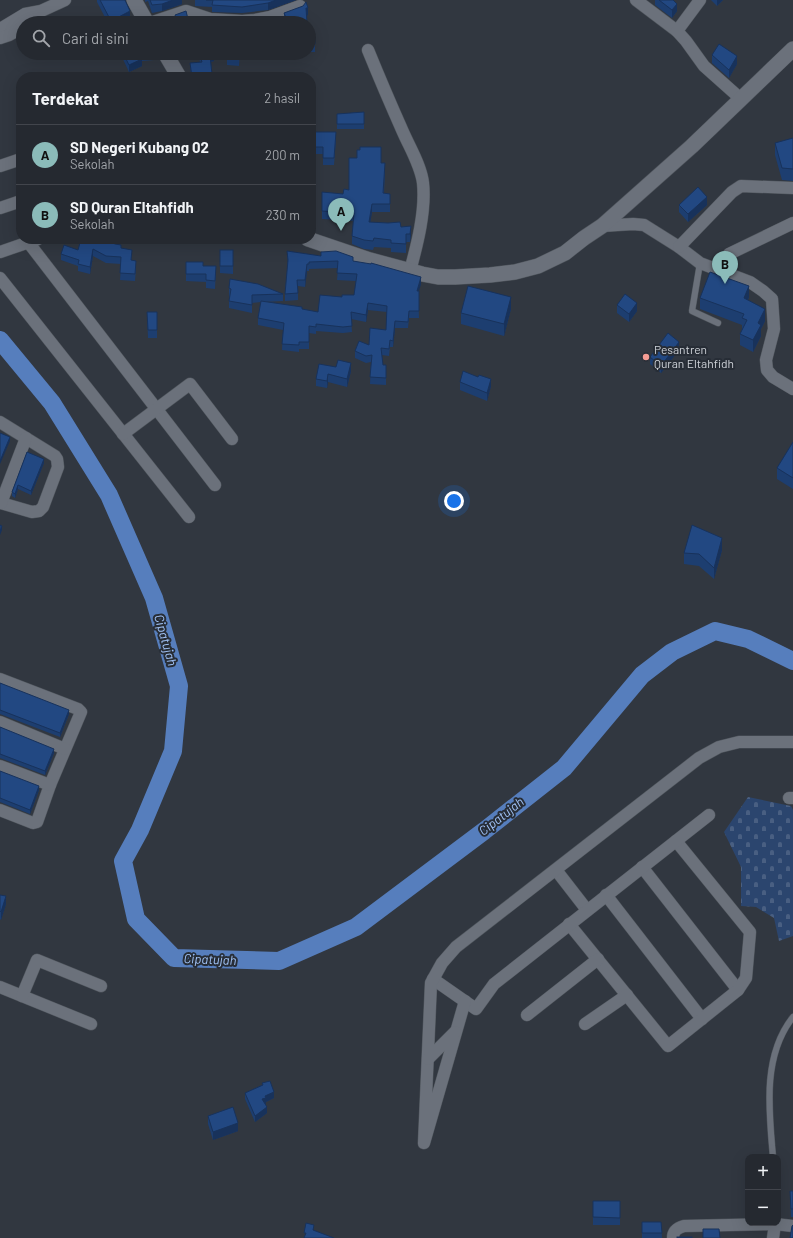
<!DOCTYPE html>
<html lang="id">
<head>
<meta charset="utf-8">
<style>
  :root { --surface:#252930; --page:#31353c; --text:#f1f3f6; --muted:#a3a6ab; --line:#42454c; --accent:#8bbbb9 }
  body { margin:0; font-family:Barlow,sans-serif; background:var(--page); color:var(--text) }
  .controls { position:absolute; right:12px; bottom:12px; display:grid; overflow:hidden; border-radius:8px; box-shadow:0 4px 16px #0002 }
  .controls button { width:36px; height:36px; display:grid; place-items:center; padding:0; border:0; border-bottom:1px solid var(--line); background:var(--surface); color:var(--text); font:20px sans-serif }
  .you { position:absolute; left:454px; top:501px; width:14px; height:14px; margin:-10px; border:3px solid #fff; border-radius:50%; background:#1a73e8; box-shadow:0 0 0 6px #1a73e833 }
  .badge { display:grid; place-items:center; width:26px; height:26px; border-radius:50%; background:var(--accent); color:#111; font-size:13px; font-weight:700 }
  .pin { position:absolute; translate:-50% -33px; filter:drop-shadow(0 1px 2px #0008) }
  .pin::after { content:''; position:absolute; top:21px; width:14px; height:12px; background:inherit; clip-path:polygon(0 0,100% 0,50% 100%) }
  .list { margin:0; padding:0; list-style:none }
  h2 { display:flex; justify-content:space-between; align-items:center; height:52px; margin:0; padding:0 16px; font-size:17px }
  h2 small { font-size:13px; font-weight:400; color:var(--muted) }
  .list li { display:grid; grid-template-columns:26px 1fr auto; gap:12px; align-items:center; box-sizing:border-box; height:60px; padding:0 16px; border-top:1px solid var(--line) }
  .list b { display:block; font-size:15px; white-space:nowrap }
  .list p { margin:0; font-size:13px; white-space:nowrap; color:var(--muted) }
  .list em { font-size:13px; font-style:normal; color:var(--muted) }
  .icon { flex:none; width:22px; height:22px; fill:none; stroke:currentColor; stroke-width:2; stroke-linecap:round; stroke-linejoin:round }
  .map { position:relative; flex:none; width:793px; height:1238px; overflow:hidden }
  .search { position:absolute; background:var(--surface); box-shadow:0 4px 16px #0002; left:16px; top:16px; width:300px; height:44px; display:flex; align-items:center; gap:10px; box-sizing:border-box; padding:0 14px; border-radius:22px; color:var(--muted); font-size:15px }
  .panel { position:absolute; background:var(--surface); box-shadow:0 4px 16px #0002; left:16px; top:72px; width:300px; height:172px; border-radius:16px }
  .map>svg:first-child { display:block }
  .cemetery { fill:url(#cemetery-stones) }
  .lines { fill:none; stroke-linecap:round; stroke-linejoin:round }
  .river { stroke:#567ebd; stroke-width:18 }
  .service-casing { stroke:#4f555c; stroke-width:7 }
  .minor-casing { stroke:#4f555c; stroke-width:13 }
  .tertiary-casing { stroke:#4f555c; stroke-width:16 }
  .service { stroke:#6b717b; stroke-width:6 }
  .minor { stroke:#6b717b; stroke-width:12 }
  .tertiary { stroke:#6b717b; stroke-width:15 }
  .wall { fill:#1d3e70 }
  .shaded-wall { fill:#18325b }
  .building { fill:#224882; stroke:#18325b }
  .poi-dot { fill:#f59c94; stroke:#272d36; stroke-width:1.5 }
  .labels { text-anchor:middle; stroke-width:4; stroke-linejoin:round; paint-order:stroke }
  .poi-label { font-size:12px; fill:#ced2d8; stroke:#272d36; text-anchor:start }
  .water-label { font-size:13px; font-style:italic; fill:#a1c3f7; stroke:#272d36 }
</style>
</head>
<body>
<div class="map">
<svg width="793" height="1238" viewBox="0 0 793 1238">
  <defs>
    <pattern id="cemetery-stones" width="16" height="16" patternUnits="userSpaceOnUse"><rect width="16" height="16" fill="#2b456e"/><path d="M2 7V4a2 2 0 0 1 4 0v3zM10 15v-3a2 2 0 0 1 4 0v3z" fill="#495f82"/></pattern>
  </defs>
  <rect width="100%" height="100%" fill="#313740"/>
  <path class="cemetery" d="M748,797L791,806L793,810V936L779,941L774,918L756,907L741,906V867L724,832Z"/>
  <g class="lines">
    <path class="river" d="M0,340L52,403L109,495L154,598L179,686L173,751L140,830L123,861L136,919L174,958L279,961L356,927L484,831L564,768L642,675L672,652L715,631L748,639L793,661"/>
    <g class="service-casing">
      <g id="service">
        <path d="M700,263L692,311L718,323"/>
        <path d="M773,1157C769,1111 762,1056 793,1017"/>
      </g>
    </g>
    <g class="minor-casing">
      <g id="minor">
        <path d="M636,0L677,31"/>
        <path d="M700,0L677,31L686,41L704,66L741,99"/>
        <path d="M150,23L186,11L210,19L242,21L255,20L270,17L300,6"/>
        <path d="M0,29L25,14L41,11L65,0"/>
        <path d="M0,38L9,35L23,27"/>
        <path d="M368,50C379,77 391,105 403,132C410,148 421,166 423,183C426,211 417,245 410,271"/>
        <path d="M0,166L21,159"/>
        <path d="M0,208L21,201"/>
        <path d="M602,226L633,224L644,225L679,247L700,263L750,282L763,291L772,299L774,329L766,360L767,370L773,377L793,389"/>
        <path d="M28,242L215,485"/>
        <path d="M679,247L732,192L741,186L793,188"/>
        <path d="M0,252L38,239"/>
        <path d="M720,271L725,259L729,254L793,223"/>
        <path d="M0,278L189,517"/>
        <path d="M0,422L55,456L57,459L58,467L43,507L39,511L32,512L1,503"/>
        <path d="M123,434L190,384L232,439"/>
        <path d="M0,503H1L26,438"/>
        <path d="M0,679L78,709L81,712L50,785L37,822L33,823L0,810"/>
        <path d="M0,722L65,749"/>
        <path d="M0,766L50,785"/>
        <path d="M789,798H793"/>
        <path d="M642,867L738,990"/>
        <path d="M556,870L587,910"/>
        <path d="M606,895L702,1019"/>
        <path d="M569,924L668,1046L738,990L746,978L750,932L676,841"/>
        <path d="M433,979L476,1009L494,984L709,815"/>
        <path d="M0,987L91,1024"/>
        <path d="M22,996L37,960L101,986"/>
        <path d="M465,1001L424,1143L431,983L442,963L456,947L699,758L719,747L739,742H793"/>
        <path d="M527,1015L598,959"/>
        <path d="M585,1024L627,995"/>
        <path d="M428,1059L455,1032"/>
        <path d="M673,1238C673,1231 677,1228 684,1226L775,1224L793,1226"/>
        <path d="M773,1238L775,1224"/>
      </g>
    </g>
    <g class="tertiary-casing">
      <g id="tertiary">
        <path d="M134,0L147,23"/>
        <path d="M165,53L179,77"/>
        <path d="M308,239L370,260L422,274L438,277H455L490,275L515,272L538,266L565,253L584,238L602,226L692,146L793,49"/>
      </g>
    </g>
    <use href="#service" class="service"/>
    <use href="#minor" class="minor"/>
    <use href="#tertiary" class="tertiary"/>
  </g>
  <g class="wall">
    <path d="M97,0H125L130,18L121,23H108L97,2Z"/>
    <path d="M145,0H182V4L162,11L152,13L148,1L145,2Z"/>
    <path d="M195,0H296L268,10L242,13L212,12V7L195,6Z"/>
    <path d="M655,0H673L677,11L672,18L655,5Z"/>
    <path d="M711,0H723L717,6Z"/>
    <path d="M284,13L308,15H307V23L284,20Z"/>
    <rect x="309" y="37" width="6" height="15"/>
    <path d="M120,53H154V60L142,61V66L129,72Z"/>
    <path d="M198,53H213L214,61L211,62L212,77H191L190,63L200,62Z"/>
    <path d="M240,53L239,66L227,65V57Z"/>
    <path d="M276,53H298L276,55Z"/>
    <path d="M712,55L737,64L729,78L712,63Z"/>
    <path d="M364,112V129H337V114Z"/>
    <path d="M311,132L336,139L334,165H323V154H311Z"/>
    <path d="M793,140V181L782,180L775,155V143Z"/>
    <path d="M381,163L385,171L384,193L390,194V212H372L370,222L401,227L411,234L410,242H406V253L391,252V248L374,247L373,250L364,249L352,244V236L354,221L322,219V192L343,194Z"/>
    <path d="M679,205H707L688,222L679,212Z"/>
    <path d="M81,239L121,248L131,260L136,268L135,281L120,280L121,264L106,263L93,256L90,274L78,271V266L61,260V254L78,250Z"/>
    <path d="M220,250H233V274L220,273Z"/>
    <path d="M287,251L353,261L421,284L418,291L419,318H409L408,328H395L393,347H390L389,356L382,355L383,365L386,372V385L370,384L371,362L366,363L355,358V351L369,345L386,330L387,312L368,310L366,322L351,319L352,332L343,333L316,331V334L309,333V349H299V352L282,350L283,330L258,325V318L261,302L252,303V313L229,308V301L230,296H229V288L283,294V301L263,302L318,312L342,297L354,295L356,281L337,280L338,268L309,269V271H307L305,287L298,286V300L285,301V294L288,263Z"/>
    <path d="M186,262L203,266H216L215,289L206,288V282L186,281Z"/>
    <path d="M749,297L748,300L765,321L761,329V336L753,352L740,345V334L742,329V325L700,309V298Z"/>
    <path d="M617,305L637,311L629,322L617,313Z"/>
    <path d="M511,309L504,336L461,324V313Z"/>
    <path d="M147,312H157V338H148Z"/>
    <path d="M679,350L661,373L650,364V357Z"/>
    <path d="M319,364L351,371L347,387L328,382L327,388L316,386V379Z"/>
    <path d="M460,382L491,386L487,401L460,390Z"/>
    <path d="M793,442V489L777,479V468Z"/>
    <path d="M27,452L44,463L31,495L18,489L15,498L12,496V492Z"/>
    <path d="M722,550L714,579L699,566L684,564V553Z"/>
    <path d="M0,683L69,714L60,737L0,714Z"/>
    <path d="M0,727L54,753L45,775L0,758Z"/>
    <path d="M0,771L39,790L30,814L0,802Z"/>
    <path d="M0,895L6,904L1,920L0,919Z"/>
    <path d="M262,1083L274,1098L266,1102V1104H265L267,1113L255,1122L245,1099V1093L262,1085Z"/>
    <path d="M208,1116L238,1131L213,1140L208,1124Z"/>
    <path d="M790,1191H793V1217H791Z"/>
    <rect x="593" y="1201" width="27" height="24"/>
    <path d="M642,1222H661L662,1238H642Z"/>
  </g>
  <g class="shaded-wall">
    <path d="M173,0H182V4L162,11V4Z"/>
    <path d="M276,0H296L268,10V3Z"/>
    <path d="M717,0H723L717,6Z"/>
    <path d="M677,4V11L672,18V10Z"/>
    <path d="M306,8H308V15L306,16Z"/>
    <path d="M130,11V18L121,23H111V21Z"/>
    <path d="M214,55V61L210,62V56Z"/>
    <path d="M737,56V64L729,78V70Z"/>
    <path d="M142,59V66L129,72V65Z"/>
    <path d="M707,197V205L688,222V214Z"/>
    <path d="M372,204V212L369,230V222Z"/>
    <path d="M411,226V234L410,242V234Z"/>
    <path d="M93,249V256L90,274V267Z"/>
    <path d="M307,264V271L305,287V280Z"/>
    <path d="M421,277V284L417,298V291Z"/>
    <path d="M749,286V297L744,310V298Z"/>
    <path d="M511,297V309L504,336V324Z"/>
    <path d="M368,303V310L366,322V315Z"/>
    <path d="M637,303V311L629,322V314Z"/>
    <path d="M765,309V321L761,329V336L753,352V340L758,323Z"/>
    <path d="M395,321V328L393,347V341Z"/>
    <path d="M679,342V350L661,373V366Z"/>
    <path d="M351,363V371L347,387V379Z"/>
    <path d="M328,374V382L327,388V381Z"/>
    <path d="M491,379V386L487,401V393Z"/>
    <path d="M10,437V441L0,464V461Z"/>
    <path d="M44,459V463L31,495V491Z"/>
    <path d="M18,485V489L15,498V494Z"/>
    <path d="M2,526V530L0,535V531Z"/>
    <path d="M722,538V550L714,579V568Z"/>
    <path d="M69,710V714L60,737V733Z"/>
    <path d="M54,749V753L45,775V771Z"/>
    <path d="M39,786V790L30,814V810Z"/>
    <path d="M6,896V904L1,920V912Z"/>
    <path d="M274,1092V1098L266,1102V1104L262,1105V1099L265,1096Z"/>
    <path d="M267,1107V1113L255,1122V1116Z"/>
    <path d="M238,1123V1131L213,1140V1132Z"/>
  </g>
  <g class="building">
    <path d="M100,0H125L130,11L111,21Z"/>
    <path d="M150,0H173L162,4L152,5Z"/>
    <path d="M206,0H276L268,3L242,7L212,5L213,0Z"/>
    <path d="M659,0H673L677,4L672,10Z"/>
    <path d="M306,2L308,8H306L307,23H283V20H287L284,13L303,6Z"/>
    <path d="M186,11L189,23H174V21H177L175,15Z"/>
    <path d="M194,18L224,21V23H194Z"/>
    <path d="M309,37H315V44L309,45Z"/>
    <path d="M719,44L737,56L729,70L712,55Z"/>
    <path d="M123,53H149L140,54L142,59L129,65Z"/>
    <path d="M199,53H213L214,55L210,56L212,74L192,77L190,63L202,62Z"/>
    <path d="M228,53H239V58L227,57Z"/>
    <path d="M364,112V124H337V114Z"/>
    <path d="M311,132H336L334,158H323V147H311Z"/>
    <path d="M793,138V169L782,168L775,143Z"/>
    <path d="M360,147H381V163H385L383,193L390,194V204H372L369,222L388,223L400,222L401,227L411,226L410,234H406V244L391,243V240L374,238L373,241L364,240L352,236L354,213L322,211V192L343,194L344,189L349,190V158H357V150H360Z"/>
    <path d="M698,187L707,197L688,214L679,205Z"/>
    <path d="M81,239H105L115,244L121,245V248L132,250L131,260L136,261L135,274L120,273L121,257L106,256L93,249L90,267L78,264L79,260L61,254L64,245L78,250Z"/>
    <rect x="220" y="250" width="13" height="16"/>
    <path d="M287,251L321,256V252L336,251L353,257V261L371,264V263L421,277L417,291H419V311H409L408,322L395,321L393,341L390,340L389,349L381,348L383,365H386V378L370,377L372,355L366,356L355,351L359,341L369,345L370,328L386,330L387,306L368,303L366,315L351,312L352,326L343,327L316,324V327L309,326V342H299V345L282,344L284,323L258,318L261,301L302,307V309L318,312L320,295L342,297V295H354L357,274L337,273L338,261L309,262V264H307L305,280H297L298,293L285,294L288,260Z"/>
    <path d="M186,262H203V266H216L215,281L206,280V274H186Z"/>
    <path d="M710,272L749,286L744,298L765,309L758,323L761,325L753,340L740,334L747,320L742,318L744,314L700,298Z"/>
    <path d="M230,279L258,284L283,294L252,295V305L229,301L231,289L229,288Z"/>
    <path d="M468,286L511,297L504,324L461,313Z"/>
    <path d="M625,294L637,303L629,314L617,305Z"/>
    <path d="M147,312H157V330H148Z"/>
    <path d="M668,333L679,342L661,366L650,357Z"/>
    <path d="M338,360L351,363L347,379L328,374L327,381L316,379L319,364L336,367Z"/>
    <path d="M463,371L478,377L479,375L491,379L487,393L460,382Z"/>
    <path d="M0,433L10,437L0,461Z"/>
    <path d="M793,442V478L777,468Z"/>
    <path d="M27,452L44,459L31,491L18,485L15,494L12,492Z"/>
    <path d="M0,525L2,526L0,531Z"/>
    <path d="M692,525L722,538L714,568L699,554L684,553Z"/>
    <path d="M0,683L69,710L60,733L0,710Z"/>
    <path d="M0,727L54,749L45,771L0,754Z"/>
    <path d="M0,771L39,786L30,810L0,798Z"/>
    <path d="M0,895L6,896L1,912L0,911Z"/>
    <path d="M270,1081L274,1092L265,1096L266,1098L262,1099L267,1107L255,1116L245,1093L263,1085L262,1083Z"/>
    <path d="M233,1107L238,1123L213,1132L208,1116Z"/>
    <path d="M790,1191H793V1209H791Z"/>
    <path d="M593,1201H620V1218L593,1217Z"/>
    <path d="M642,1222H661L662,1233H642Z"/>
    <path d="M306,1223L314,1225L313,1230L334,1238H304L306,1233H304Z"/>
    <path d="M793,1225V1238H790L792,1226Z"/>
    <path d="M703,1229H719L720,1238H703Z"/>
    <rect x="677" y="1237" width="15" height="1"/>
  </g>
  <circle class="poi-dot" cx="646" cy="357" r="4"/>
  <g class="labels">
    <g class="poi-label">
      <text x="654" y="354">Pesantren<tspan x="654" dy="14">Quran Eltahfidh</tspan></text>
    </g>
    <g class="water-label">
      <text transform="translate(166 640) rotate(74)" y="5">Cipatujah</text>
      <text transform="translate(501 816) rotate(-38)" y="5">Cipatujah</text>
      <text transform="translate(210 959) rotate(2)" y="5">Cipatujah</text>
    </g>
  </g>
</svg>
<div class="controls">
<button>+</button>
<button>−</button>
</div>
<div class="you"></div>
<div class="pin badge" style="left:341px;top:231px">A</div>
<div class="pin badge" style="left:725px;top:284px">B</div>
<div class="search"><svg class="icon" aria-label="search" viewBox="0 0 24 24"><circle cx="10" cy="10" r="6"/><path d="M15 15l6 6"/></svg>Cari di sini</div>
<section class="panel">
<h2>Terdekat<small>2 hasil</small></h2>
<ul class="list">
<li><span class="badge">A</span><div><b>SD Negeri Kubang 02</b><p>Sekolah</p></div><em>200 m</em></li>
<li><span class="badge">B</span><div><b>SD Quran Eltahfidh</b><p>Sekolah</p></div><em>230 m</em></li>
</ul>
</section>
</div>
</body>
</html>
